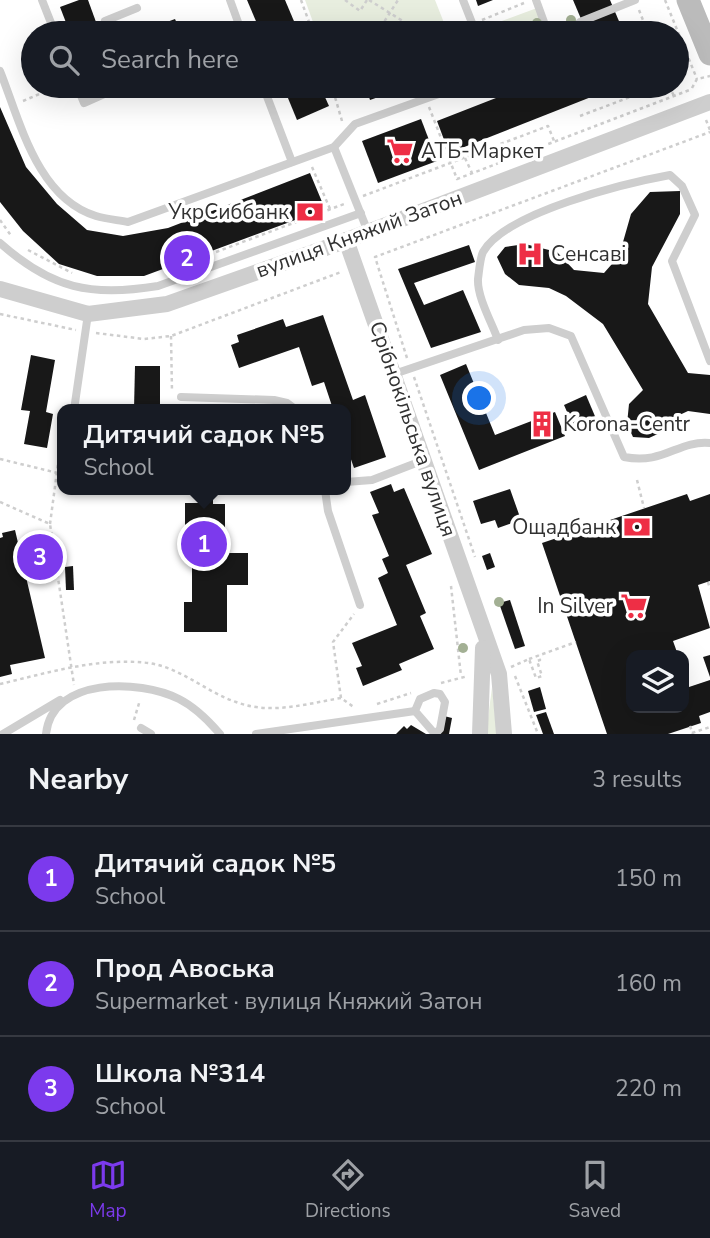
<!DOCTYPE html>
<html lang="en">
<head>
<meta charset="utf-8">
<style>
  :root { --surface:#171b24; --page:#242831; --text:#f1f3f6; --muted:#9ea1a6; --line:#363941; --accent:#7c3aed }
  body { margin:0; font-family:"Nunito Sans",sans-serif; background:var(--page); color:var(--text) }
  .controls { position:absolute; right:21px; bottom:21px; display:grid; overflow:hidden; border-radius:14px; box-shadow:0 7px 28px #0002 }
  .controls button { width:63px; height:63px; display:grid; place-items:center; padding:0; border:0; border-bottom:2px solid var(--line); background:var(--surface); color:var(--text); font:35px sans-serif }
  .you { position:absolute; left:480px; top:399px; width:24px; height:24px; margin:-18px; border:5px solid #fff; border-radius:50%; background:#1a73e8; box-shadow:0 0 0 10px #1a73e833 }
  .badge { display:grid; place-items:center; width:46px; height:46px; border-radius:50%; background:var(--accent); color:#fff; font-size:23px; font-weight:700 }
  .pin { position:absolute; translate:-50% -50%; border:4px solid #fff; box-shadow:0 2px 7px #0006 }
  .popup { position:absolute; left:57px; top:404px; width:294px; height:91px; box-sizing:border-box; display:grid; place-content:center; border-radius:14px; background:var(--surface); filter:drop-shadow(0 2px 5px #0005); font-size:23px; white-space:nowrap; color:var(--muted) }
  .popup b { font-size:26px; color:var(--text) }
  .popup::after { content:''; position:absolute; left:50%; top:100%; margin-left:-14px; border:14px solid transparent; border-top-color:var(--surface) }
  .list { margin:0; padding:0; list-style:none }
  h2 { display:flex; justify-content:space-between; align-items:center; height:91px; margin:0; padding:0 28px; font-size:30px }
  h2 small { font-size:23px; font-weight:400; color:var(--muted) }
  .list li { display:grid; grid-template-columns:46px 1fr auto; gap:21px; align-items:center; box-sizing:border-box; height:105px; padding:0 28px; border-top:2px solid var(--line) }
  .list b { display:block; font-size:26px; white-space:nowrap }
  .list p { margin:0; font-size:23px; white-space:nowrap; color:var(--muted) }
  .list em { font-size:23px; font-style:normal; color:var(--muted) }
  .icon { flex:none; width:38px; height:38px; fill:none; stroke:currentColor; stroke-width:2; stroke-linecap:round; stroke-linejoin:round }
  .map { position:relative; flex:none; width:710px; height:734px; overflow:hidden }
  .search { position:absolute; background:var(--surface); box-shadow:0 7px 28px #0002; left:21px; right:21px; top:21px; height:77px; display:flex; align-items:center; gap:18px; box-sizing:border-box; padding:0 24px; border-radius:38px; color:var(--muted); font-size:26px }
  .sheet { height:406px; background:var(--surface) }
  nav { display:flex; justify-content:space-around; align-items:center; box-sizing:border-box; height:98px; border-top:2px solid var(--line); background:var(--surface); font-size:19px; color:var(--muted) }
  nav a { display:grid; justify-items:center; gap:4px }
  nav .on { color:var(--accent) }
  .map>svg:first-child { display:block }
  .green { fill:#e8eedf }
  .building { fill:#181818 }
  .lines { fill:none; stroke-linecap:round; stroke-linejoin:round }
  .path { stroke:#cecece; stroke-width:2.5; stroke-dasharray:3.5 3.5; stroke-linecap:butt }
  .service { stroke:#cecece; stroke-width:8 }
  .minor { stroke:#cecece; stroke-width:16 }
  .secondary { stroke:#bbb; stroke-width:23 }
  .tree { fill:#a3b094 }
  .labels { text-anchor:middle; stroke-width:7; stroke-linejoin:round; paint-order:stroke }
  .poi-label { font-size:21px; fill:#313131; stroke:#fff; text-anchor:start }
  .street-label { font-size:21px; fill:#313131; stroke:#fff }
</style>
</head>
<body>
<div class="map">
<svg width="710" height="734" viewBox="0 0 710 734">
  <rect width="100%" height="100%" fill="#fff"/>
  <g class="green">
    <path d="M305,0H435L448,33H317Z"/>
    <path d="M537,8L546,33H491L488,26Z"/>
    <path d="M336,86H376L340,98Z"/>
    <path d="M492,687L497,734H486Z"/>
  </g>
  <g class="building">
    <path d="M79,0H88L100,33H70L60,7Z"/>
    <path d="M247,0H285L299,33H261Z"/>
    <path d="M476,0H493L478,6Z"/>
    <path d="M573,0H610L624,33H587Z"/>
    <path d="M175,19L181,33H162L159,25Z"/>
    <path d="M283,86H320L329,106L297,120Z"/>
    <path d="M378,86H409L370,100L367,90Z"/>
    <path d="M527,86H619L449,153L437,121Z"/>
    <path d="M0,107L26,167L57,204L87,230L123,236L168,228L310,173L325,209L144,276H97L59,264L23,231L0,202Z"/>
    <path d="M421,119L437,161L378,183L362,141Z"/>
    <path d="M680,191V214L652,267L648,304L688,373L710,375V414L688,411L671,419L662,432L649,438L633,437L627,424L629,404L643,390L603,324L566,296L549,288L519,285L505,274L497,257L505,247L525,244L557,252L574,270L604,273L619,256L631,214L650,192Z"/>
    <path d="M469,245L475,262L414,283L424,305L463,290L481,332L431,348L398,269Z"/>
    <path d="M323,315L353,400L365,395L386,457L354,468L346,445V409H333L324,382L312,386L299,347L239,368L231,345L239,342L237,335L283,319L286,327Z"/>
    <path d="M31,355L55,360L46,412L53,414L47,448L24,444L30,411L21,410Z"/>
    <path d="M466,364L495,435L555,412L565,436L479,470L440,375Z"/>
    <path d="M135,366H160V409H134Z"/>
    <path d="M586,395L597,421L575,430L564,405Z"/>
    <path d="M391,484L394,492L404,488L432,554L406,565L426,613L420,616L434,649L399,664L402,670L363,686L356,668L362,666L352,643L397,625L378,578L388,573L382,559L389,556L372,515L379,513L370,492Z"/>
    <path d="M510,489L521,520L498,528L495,520L481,524L473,501Z"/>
    <path d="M204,491H213V504H225V553H248V585H227V632H184V602H192V536H185V503H204Z"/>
    <path d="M687,494L690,501L710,494V581L698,585L710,628L673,641L678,655H631V708H684V674L689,687L710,680V712L699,716L701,723L668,734H607L542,543Z"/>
    <path d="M15,530L45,658L10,665L12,674L0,677V538L3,537L2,533Z"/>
    <path d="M490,553L495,567L487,570L482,556Z"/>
    <path d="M73,566L74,590H66L65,567Z"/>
    <path d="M510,600L525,646L515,649L499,603Z"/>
    <path d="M710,655V677L703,657Z"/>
    <path d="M540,687L546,709L534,712L528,691Z"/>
    <path d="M546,712L554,734H543L536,715Z"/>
    <path d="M444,716L452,718L449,734H440Z"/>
    <path d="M411,725L426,734H396L404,726L407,729Z"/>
  </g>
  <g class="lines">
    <g class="path">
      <path d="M301,0L313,33"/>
      <path d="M345,0L360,11L367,0"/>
      <path d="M369,0L422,33"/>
      <path d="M665,0L697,79"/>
      <path d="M639,10L648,33"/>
      <path d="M482,20L524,3"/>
      <path d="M377,33L398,0"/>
      <path d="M331,86L335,96"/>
      <path d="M669,86L674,96"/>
      <path d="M692,88L697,79L710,76"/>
      <path d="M23,101L58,86"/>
      <path d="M429,107L457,179L692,89"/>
      <path d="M580,116L659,86"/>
      <path d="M706,120L710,130"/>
      <path d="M342,121L335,97L343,86"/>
      <path d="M465,158L472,173"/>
      <path d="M312,167L330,209"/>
      <path d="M363,196L548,126L554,141"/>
      <path d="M0,220L12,237"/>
      <path d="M28,250L72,273"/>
      <path d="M216,252L344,204"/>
      <path d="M0,314L76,330"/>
      <path d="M96,333L144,339L171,336L341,272"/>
      <path d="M171,336L172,392"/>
      <path d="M407,358L375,257L710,132"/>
      <path d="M414,377L475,557"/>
      <path d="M0,459L62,474"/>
      <path d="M637,480L644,508"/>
      <path d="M0,502L50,524L74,685"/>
      <path d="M50,524L62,434"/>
      <path d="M708,582L710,589"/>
      <path d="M451,586L461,676"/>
      <path d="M529,659L576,642"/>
      <path d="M511,667L529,659L536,678L542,676L537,661L540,660L539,655"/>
      <path d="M515,676L538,734"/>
      <path d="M441,683L468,676"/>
      <path d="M0,684C47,673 99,657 148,663C180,667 206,692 236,702C271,715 305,704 341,698L355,708"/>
      <path d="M341,698L333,642L354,614"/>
      <path d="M377,704L411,693"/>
      <path d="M134,720L140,700"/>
      <path d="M690,726L693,734"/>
      <path d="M692,733L710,727"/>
    </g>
    <g class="service">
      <path d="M42,0L55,33"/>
      <path d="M230,0L242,33"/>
      <path d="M463,0L476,33"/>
      <path d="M536,0L548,33"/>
      <path d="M112,33L105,21L137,8"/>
      <path d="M567,33L580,22L635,0"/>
      <path d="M0,71C20,121 37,198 96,216C106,219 118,220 128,222L334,147L355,124L461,86"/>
      <path d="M77,86L84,103L122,86"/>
      <path d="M263,86L292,162"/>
      <path d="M334,147L368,232"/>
      <path d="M0,243C52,289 91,297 158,286L361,213"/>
      <path d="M498,340C492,323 477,297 478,279C479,272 480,258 483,252C506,212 626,183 670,175L682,186L695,215L672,261L710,361"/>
      <path d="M394,374L524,330L549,328L571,336L624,457C664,465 678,440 710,443"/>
      <path d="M181,397L274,400L287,403L295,409"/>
      <path d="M75,403L88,314"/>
      <path d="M346,482L372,480L424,460"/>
      <path d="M325,490L328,511L360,605"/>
      <path d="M434,693L440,694L445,702L440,729L435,734L415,711L420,699Z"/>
      <path d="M141,728L151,734"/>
      <path d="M3,734L60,700"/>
      <path d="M46,734C52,677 139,679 179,699C195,707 208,720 220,734"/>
      <path d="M256,734L415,711"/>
    </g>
    <g class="minor">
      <path d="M346,240L499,674L504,734"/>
      <path d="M0,289L88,314L167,304L331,246L710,102"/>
      <path d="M480,734L483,648"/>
    </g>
    <path class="secondary" d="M688,0L710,54"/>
  </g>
  <g class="tree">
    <circle cx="571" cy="20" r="5"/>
    <circle cx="537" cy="23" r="5"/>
    <circle cx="497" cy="93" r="5"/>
    <circle cx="499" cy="602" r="5"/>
    <circle cx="463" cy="648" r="5"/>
  </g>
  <defs>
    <g id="supermarket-bare" transform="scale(2.1)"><path d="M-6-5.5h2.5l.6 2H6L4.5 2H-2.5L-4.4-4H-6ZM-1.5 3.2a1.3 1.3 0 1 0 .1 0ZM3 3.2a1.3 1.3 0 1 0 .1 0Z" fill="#ee2e45" stroke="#fff" stroke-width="2.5" paint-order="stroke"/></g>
    <g id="bank-bare" transform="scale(2.1)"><path d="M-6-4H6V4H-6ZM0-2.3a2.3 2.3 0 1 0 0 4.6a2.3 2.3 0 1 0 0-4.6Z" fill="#ee2e45" stroke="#fff" stroke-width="2.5" paint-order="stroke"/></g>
    <g id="hospital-bare" transform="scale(2.1)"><path d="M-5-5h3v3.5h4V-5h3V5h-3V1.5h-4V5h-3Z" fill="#ee2e45" stroke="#fff" stroke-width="2.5" paint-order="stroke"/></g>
    <g id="building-bare" transform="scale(2.1)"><path d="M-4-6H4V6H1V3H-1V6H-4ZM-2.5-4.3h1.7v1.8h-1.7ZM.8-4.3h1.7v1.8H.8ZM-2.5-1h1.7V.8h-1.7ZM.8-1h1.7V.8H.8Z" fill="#ee2e45" stroke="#fff" stroke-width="2.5" paint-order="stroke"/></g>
  </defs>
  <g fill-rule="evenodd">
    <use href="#supermarket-bare" x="400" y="151"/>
    <use href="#bank-bare" x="310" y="212"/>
    <use href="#hospital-bare" x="530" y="254"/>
    <use href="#building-bare" x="542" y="424"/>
    <use href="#bank-bare" x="637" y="527"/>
    <use href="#supermarket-bare" x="634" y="606"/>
  </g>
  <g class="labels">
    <g class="poi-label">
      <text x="421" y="158">АТБ-Маркет</text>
      <text x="289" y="219" text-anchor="end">УкрСиббанк</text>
      <text x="551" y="261">Сенсаві</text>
      <text x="563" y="431">Korona-Centr</text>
      <text x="616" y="534" text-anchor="end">Ощадбанк</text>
      <text x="613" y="613" text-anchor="end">In Silver</text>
    </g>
    <g class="street-label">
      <text transform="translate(359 234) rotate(-20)" y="7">вулиця Княжий Затон</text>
      <text transform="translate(413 429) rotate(71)" y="7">Срібнокільська вулиця</text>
    </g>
  </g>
</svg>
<div class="controls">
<button><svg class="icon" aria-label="layers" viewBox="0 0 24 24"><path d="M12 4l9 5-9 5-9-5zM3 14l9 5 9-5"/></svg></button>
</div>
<div class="you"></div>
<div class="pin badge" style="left:204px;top:544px">1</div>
<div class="popup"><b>Дитячий садок №5</b>School</div>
<div class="pin badge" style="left:187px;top:258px">2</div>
<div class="pin badge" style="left:40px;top:557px">3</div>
<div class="search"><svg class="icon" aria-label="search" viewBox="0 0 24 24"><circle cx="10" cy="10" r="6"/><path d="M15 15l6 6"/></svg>Search here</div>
</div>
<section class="sheet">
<h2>Nearby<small>3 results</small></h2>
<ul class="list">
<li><span class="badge">1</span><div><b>Дитячий садок №5</b><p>School</p></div><em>150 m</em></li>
<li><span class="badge">2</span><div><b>Прод Авоська</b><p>Supermarket · вулиця Княжий Затон</p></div><em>160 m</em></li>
<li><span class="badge">3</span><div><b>Школа №314</b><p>School</p></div><em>220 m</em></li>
</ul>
</section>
<nav>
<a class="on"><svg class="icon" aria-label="map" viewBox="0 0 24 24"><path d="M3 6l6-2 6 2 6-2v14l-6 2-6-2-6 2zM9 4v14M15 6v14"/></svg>Map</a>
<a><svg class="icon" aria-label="directions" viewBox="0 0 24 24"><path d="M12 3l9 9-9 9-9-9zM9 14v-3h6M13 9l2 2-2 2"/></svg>Directions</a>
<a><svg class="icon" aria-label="saved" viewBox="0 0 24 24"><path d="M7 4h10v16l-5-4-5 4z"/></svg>Saved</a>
</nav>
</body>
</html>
